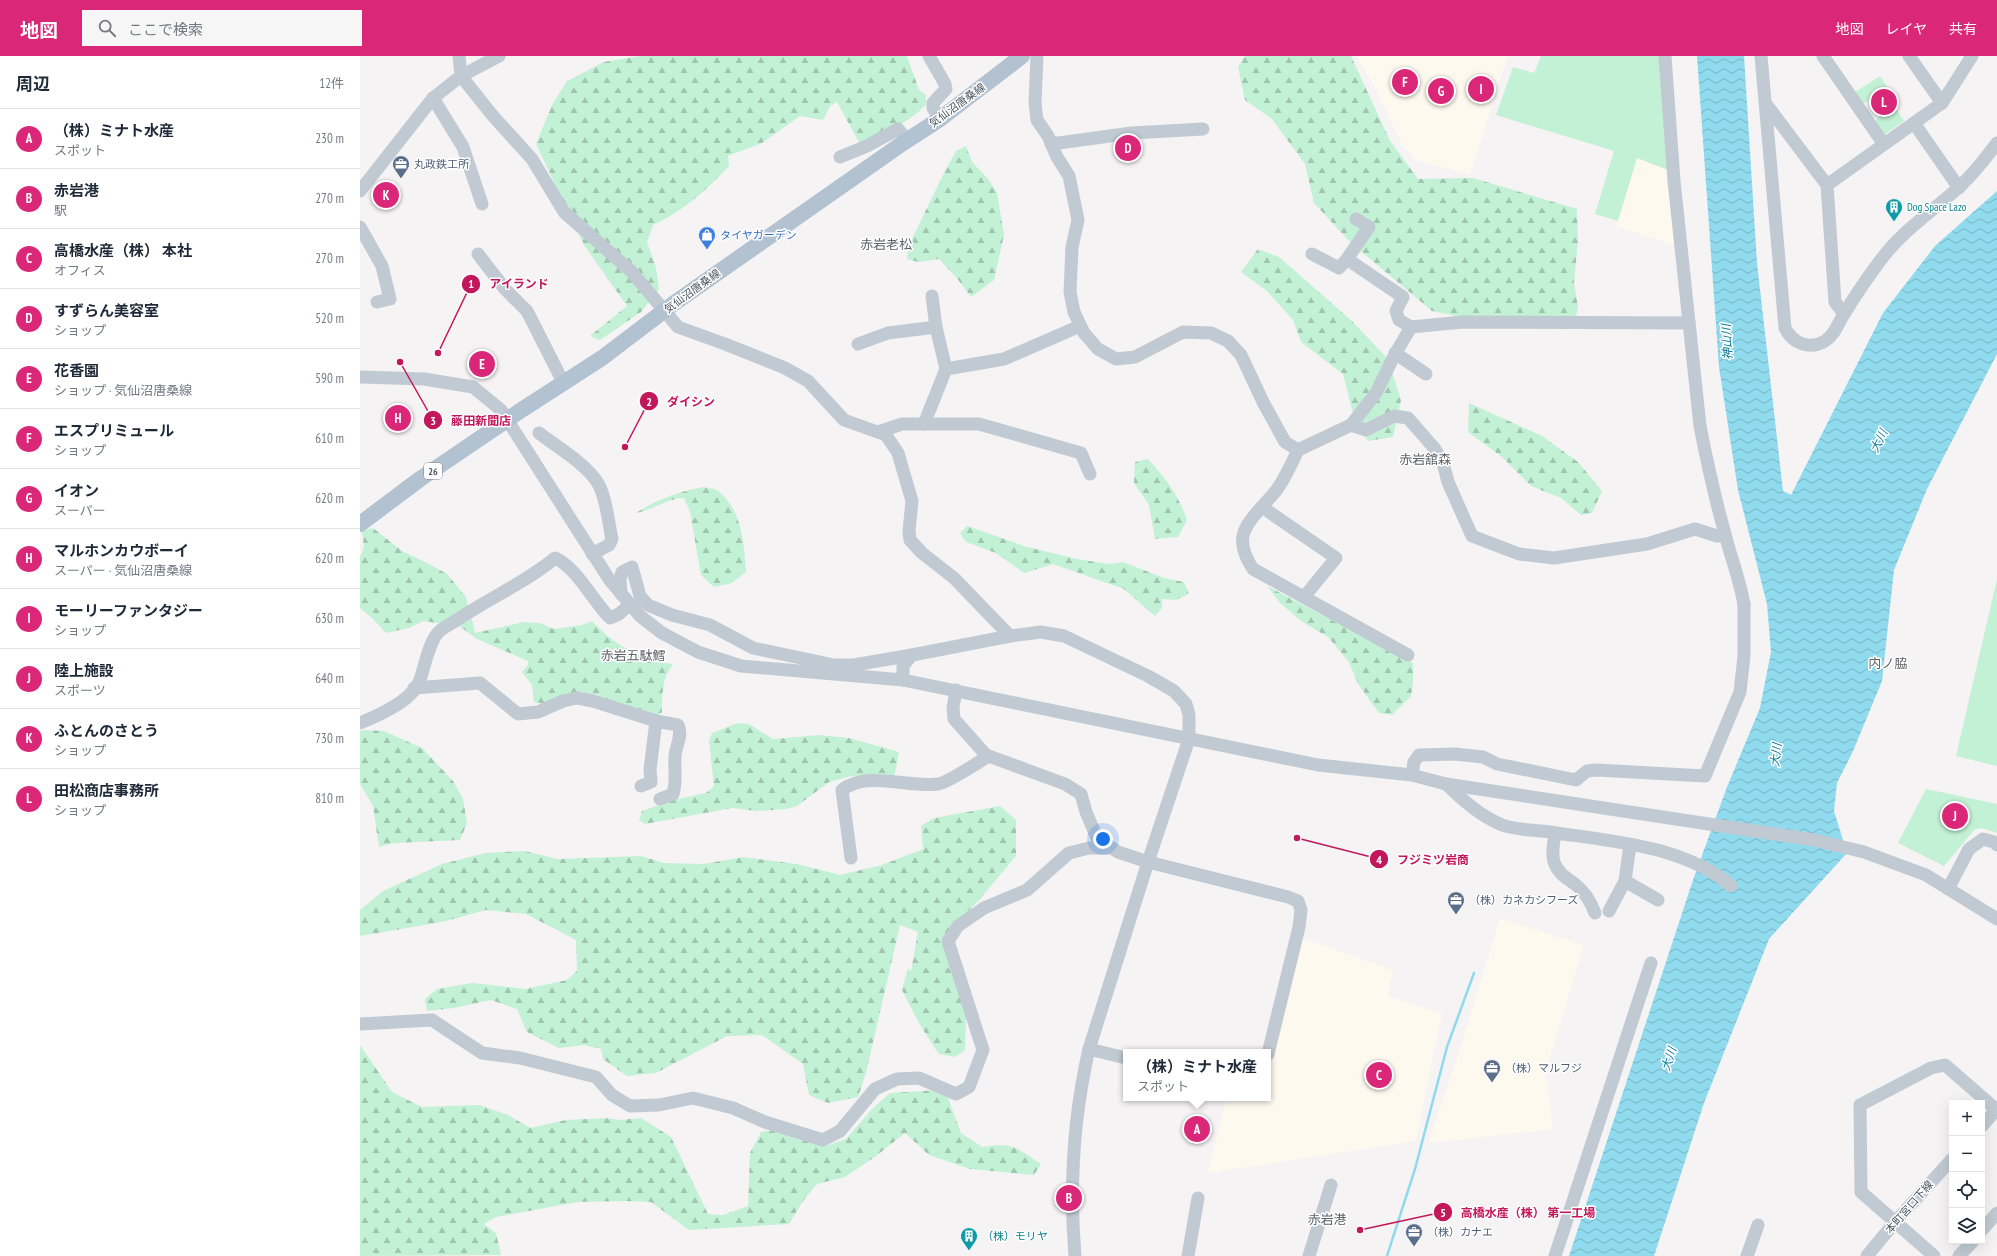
<!DOCTYPE html>
<html lang="ja">
<head>
<meta charset="utf-8">
<style>
  :root { --surface:#fff; --page:#f6f6f7; --text:#1f2937; --muted:#747a83; --line:#e0e1e3; --accent:#db2777 }
  body { margin:0; font-family:"PT Sans Narrow","Noto Sans JP",sans-serif; background:var(--page); color:var(--text) }
  .controls { position:absolute; right:12px; bottom:12px; display:grid; overflow:hidden; border-radius:0px; box-shadow:0 4px 16px #0002 }
  .controls button { width:36px; height:36px; display:grid; place-items:center; padding:0; border:0; border-bottom:1px solid var(--line); background:var(--surface); color:var(--text); font:20px sans-serif }
  .you { position:absolute; left:743px; top:783px; width:14px; height:14px; margin:-10px; border:3px solid #fff; border-radius:50%; background:#1a73e8; box-shadow:0 0 0 6px #1a73e833 }
  .badge { display:grid; place-items:center; width:26px; height:26px; border-radius:50%; background:var(--accent); color:#fff; font-size:13px; font-weight:700 }
  .pin { position:absolute; translate:-50% -50%; border:2px solid #fff; box-shadow:0 1px 4px #0006 }
  .popup { position:absolute; left:763px; top:993px; width:148px; height:52px; box-sizing:border-box; display:grid; place-content:center; border-radius:0px; background:var(--surface); filter:drop-shadow(0 1px 3px #0005); font-size:13px; white-space:nowrap; color:var(--muted) }
  .popup b { font-size:15px; color:var(--text) }
  .popup::after { content:''; position:absolute; left:50%; top:100%; margin-left:-8px; border:8px solid transparent; border-top-color:var(--surface) }
  .list { margin:0; padding:0; list-style:none }
  h2 { display:flex; justify-content:space-between; align-items:center; height:52px; margin:0; padding:0 16px; font-size:17px }
  h2 small { font-size:13px; font-weight:400; color:var(--muted) }
  .list li { display:grid; grid-template-columns:26px 1fr auto; gap:12px; align-items:center; box-sizing:border-box; height:60px; padding:0 16px; border-top:1px solid var(--line) }
  .list b { display:block; font-size:15px; white-space:nowrap }
  .list p { margin:0; font-size:13px; white-space:nowrap; color:var(--muted) }
  .list em { font-size:13px; font-style:normal; color:var(--muted) }
  .icon { flex:none; width:22px; height:22px; fill:none; stroke:currentColor; stroke-width:2; stroke-linecap:round; stroke-linejoin:round }
  .map { position:relative; flex:none; width:1637px; height:1200px; overflow:hidden }
  header { display:flex; align-items:center; gap:24px; box-sizing:border-box; height:56px; padding:0 20px; background:var(--accent); color:#fff }
  header strong { font-size:19px }
  nav { display:flex; gap:22px; margin-inline-start:auto; font-size:14px }
  .search { width:280px; height:36px; background:var(--page); display:flex; align-items:center; gap:10px; box-sizing:border-box; padding:0 14px; border-radius:0px; color:var(--muted); font-size:15px }
  main { display:flex }
  aside { flex:1; background:var(--surface) }
  .map>svg:first-child { display:block }
  .commercial { fill:#fdf9ef }
  .green { fill:#c3f1d5 }
  .forest { fill:url(#forest-firs) }
  .water { fill:url(#water-waves) }
  .lines { fill:none; stroke-linecap:round; stroke-linejoin:round }
  .stream { stroke:#90daee; stroke-width:2.5 }
  .minor { stroke:#c1cad2; stroke-width:13 }
  .major { stroke:#b3c2d1; stroke-width:16 }
  .labels { text-anchor:middle; stroke-width:3; stroke-linejoin:round; paint-order:stroke }
  .shield { fill:#fff; stroke:#808990; stroke-width:1 }
  .shield-label { font-size:10px; font-weight:bold; fill:#4a5661 }
  .street-label { font-size:11px; fill:#4a5661; stroke:#fff }
  .service-label { font-size:11px; fill:#4e5e75; stroke:#fff; text-anchor:start }
  .culture-label { font-size:11px; fill:#0d838f; stroke:#fff; text-anchor:start }
  .shop-label { font-size:11px; fill:#366cbe; stroke:#fff; text-anchor:start }
  .water-label { font-size:12px; font-style:italic; fill:#0c7c9b; stroke:#fff }
  .quarter-label { font-size:13px; fill:#5f6368; stroke:#fff }
  .leader { fill:none; stroke:#c2185b; stroke-width:1.5 }
  .callout-dot { fill:#c2185b; stroke:#fff; stroke-width:1.5 }
  .mark-label { font-size:12px; text-anchor:middle; font-weight:bold; fill:#fff }
  .callout-label { font-size:12px; text-anchor:middle; font-weight:bold; fill:#c2185b; stroke:#fff; stroke-width:3; stroke-linejoin:round; paint-order:stroke }
</style>
</head>
<body>
<header>
<strong>地図</strong>
<div class="search"><svg class="icon" aria-label="search" viewBox="0 0 24 24"><circle cx="10" cy="10" r="6"/><path d="M15 15l6 6"/></svg>ここで検索</div>
<nav><a>地図</a><a>レイヤ</a><a>共有</a></nav>
</header>
<main>
<aside>
<h2>周辺<small>12件</small></h2>
<ul class="list">
<li><span class="badge">A</span><div><b>（株）ミナト水産</b><p>スポット</p></div><em>230 m</em></li>
<li><span class="badge">B</span><div><b>赤岩港</b><p>駅</p></div><em>270 m</em></li>
<li><span class="badge">C</span><div><b>高橋水産（株） 本社</b><p>オフィス</p></div><em>270 m</em></li>
<li><span class="badge">D</span><div><b>すずらん美容室</b><p>ショップ</p></div><em>520 m</em></li>
<li><span class="badge">E</span><div><b>花香園</b><p>ショップ · 気仙沼唐桑線</p></div><em>590 m</em></li>
<li><span class="badge">F</span><div><b>エスプリミュール</b><p>ショップ</p></div><em>610 m</em></li>
<li><span class="badge">G</span><div><b>イオン</b><p>スーパー</p></div><em>620 m</em></li>
<li><span class="badge">H</span><div><b>マルホンカウボーイ</b><p>スーパー · 気仙沼唐桑線</p></div><em>620 m</em></li>
<li><span class="badge">I</span><div><b>モーリーファンタジー</b><p>ショップ</p></div><em>630 m</em></li>
<li><span class="badge">J</span><div><b>陸上施設</b><p>スポーツ</p></div><em>640 m</em></li>
<li><span class="badge">K</span><div><b>ふとんのさとう</b><p>ショップ</p></div><em>730 m</em></li>
<li><span class="badge">L</span><div><b>田松商店事務所</b><p>ショップ</p></div><em>810 m</em></li>
</ul>
</aside>
<div class="map">
<svg width="1637" height="1200" viewBox="0 0 1637 1200">
  <defs>
    <pattern id="forest-firs" width="22" height="20" patternUnits="userSpaceOnUse"><rect width="22" height="20" fill="#c3f1d5"/><path d="M5 1l3.5 6h-7zM16 11l3.5 6h-7z" fill="#a0c6b0"/></pattern>
    <pattern id="water-waves" width="16" height="10" patternUnits="userSpaceOnUse"><rect width="16" height="10" fill="#90daee"/><path d="M0 5q4-4 8 0t8 0" fill="none" stroke="#78b4c4"/></pattern>
  </defs>
  <rect width="100%" height="100%" fill="#f5f3f3"/>
  <g class="commercial">
    <path d="M996,0H1148L1110,119L1058,105L1042,89L1015,32Z"/>
    <path d="M1277,102L1308,114L1314,189L1256,170Z"/>
    <path d="M1140,862L1224,889L1186,1015L1193,1073L1068,1087L1098,999Z"/>
    <path d="M942,882L1033,914L1028,940L1082,958L1056,1085L848,1117L866,1042L902,1043L908,1042V1021Z"/>
  </g>
  <g class="green">
    <path d="M1181,0H1301L1308,114L1277,102L1258,165L1235,158L1254,95L1136,59L1153,11L1174,17Z"/>
    <path d="M1520,20L1528,32L1503,48L1495,36Z"/>
    <path d="M1534,50L1544,65L1524,79L1514,65Z"/>
    <path d="M1637,523V710L1596,700Z"/>
    <path d="M1566,733L1637,748V777L1621,772L1614,774L1584,810L1538,787Z"/>
  </g>
  <g class="forest">
    <path d="M280,0H547L559,34L566,39V49C545,69 526,76 500,88L477,46L470,50L463,64L440,60L402,87L368,100L369,110C348,133 322,156 293,169L287,186L296,212L299,233L281,256L240,284L230,280L267,250L224,189L176,88L192,49L207,25L244,6Z"/>
    <path d="M885,0H991L1030,85L1058,123L1113,122L1217,153L1218,186L1214,226L1218,251L1213,273L1146,270L1072,255L990,186L954,147L945,108L912,63L885,44L878,11Z"/>
    <path d="M606,90L612,106L628,123L637,137L644,179L634,224L611,241L596,221L579,203L558,206L547,203L549,189L584,117L596,95Z"/>
    <path d="M898,193L919,201L992,265L1028,303L1041,344L1033,381L1008,385L994,361L983,318L941,286L933,264L907,235L881,216Z"/>
    <path d="M1109,347L1182,380L1218,406L1242,435L1232,457L1221,459L1201,442L1171,430L1142,401L1108,376Z"/>
    <path d="M788,403C806,423 818,438 827,464L818,481L795,483L789,449L774,427L775,406Z"/>
    <path d="M343,431C347,432 354,432 358,435C382,453 384,488 386,516L372,527L354,531L341,519L330,456L324,442C308,442 293,454 276,457C297,443 319,436 343,431Z"/>
    <path d="M607,470L667,491L717,503L749,508L763,506L804,522L824,526L829,538L816,544L802,543V552L795,560L764,533L693,508L664,517L636,497L606,486L600,477Z"/>
    <path d="M13,472L42,495L69,508L87,518L106,541L115,577L164,566L179,567L194,573L222,569L232,565C253,587 266,594 295,605C301,608 308,606 313,609C302,620 302,641 302,656L297,660L255,650L238,639L218,636L185,648L174,646L172,629L162,616L168,609V605L117,583L99,570L63,565L49,572L26,577L13,563L0,552V501L4,491L2,475Z"/>
    <path d="M907,530L1053,607V627L1051,640L1032,659L1019,657L998,628L989,606L968,581L941,565L920,547Z"/>
    <path d="M378,667L389,668L413,683L459,679L489,682L539,696L534,722L513,719L491,720L469,726L437,750L426,753L397,755L372,752L285,768L279,764L282,755L313,744L346,737L354,730L349,685L352,677Z"/>
    <path d="M4,674L24,675L62,692L93,725L103,743L107,767L100,784L34,787L19,791L13,750L0,728V675Z"/>
    <path d="M640,750L656,764V800L620,843L595,869L591,898L600,931L606,963L605,994L595,1001L579,998L560,969L542,934L548,912L551,915L558,876L540,869L506,1017L498,1041L468,1047L449,1039L443,1008L402,979L367,980L296,1017L267,1020L243,1003L241,993L224,989L199,992L167,976L157,953L131,944L94,952L67,955L65,943L77,933L112,927L165,933L207,924L217,915L216,884L166,858L126,854L82,866L0,880V854L23,835L82,808L126,797L164,795L198,803L281,800L304,807L344,808L383,801L437,808L480,819L522,809L563,793L561,770L574,762Z"/>
    <path d="M0,989L32,1036L62,1051L119,1049L148,1059L170,1072L206,1064L245,1062L259,1064L281,1062L311,1081L348,1158L363,1159L388,1150L390,1097L401,1076L415,1074L434,1082L466,1090L486,1083L514,1051L530,1037L578,1034L588,1042L601,1077L622,1091C654,1086 655,1091 681,1108L674,1119L610,1113L569,1099L545,1077L516,1100L485,1121L457,1128L443,1145L429,1168L329,1174L291,1146L266,1145L218,1146L136,1161L124,1168L136,1177L141,1199L0,1200Z"/>
  </g>
  <path class="water" d="M1337,0H1384L1397,207L1423,435L1431,439L1523,257L1575,190L1637,135V298L1567,433L1534,514L1522,625L1493,695L1477,727L1474,755L1487,797L1409,883L1344,1047L1294,1200H1209L1333,824L1367,731L1400,652L1411,596L1407,548L1378,434L1359,311Z"/>
  <g class="lines">
    <path class="stream" d="M1027,1200L1055,1113L1087,991L1114,917"/>
    <g class="minor">
      <path d="M99,0L101,20L133,60L172,103L204,156L271,215L318,271L365,288L425,312L448,325L484,364L526,379L538,397L552,445L549,475L550,484L562,497L594,522L650,580"/>
      <path d="M569,0L585,28L586,33L573,47V52L580,63"/>
      <path d="M677,0L675,47L677,64L688,80L697,101L709,120L718,164L712,191L710,236L714,256L724,277L738,293L756,303L775,301L823,276L851,277L868,285L881,299L903,346L925,386L938,394C932,407 926,420 918,432C908,446 886,464 883,480C881,491 887,504 893,513L1048,599"/>
      <path d="M1305,0L1314,125L1340,370C1347,406 1355,442 1365,478C1371,502 1380,524 1384,549"/>
      <path d="M1401,0L1425,272C1433,288 1450,294 1465,285C1475,279 1478,267 1484,258C1495,240 1507,222 1520,205C1541,176 1571,156 1597,133C1612,120 1625,103 1637,87"/>
      <path d="M1463,0L1523,87"/>
      <path d="M1549,0L1582,47"/>
      <path d="M73,42L103,91L122,148"/>
      <path d="M1406,48L1467,129L1475,246L1484,258"/>
      <path d="M1554,67L1599,132"/>
      <path d="M691,88L772,77L843,73"/>
      <path d="M480,101L507,90L538,73L548,84"/>
      <path d="M1467,129L1582,47L1612,0"/>
      <path d="M0,135L73,42L101,20L139,0"/>
      <path d="M0,171L22,210L30,243L17,246"/>
      <path d="M118,198L145,233L167,255L203,326"/>
      <path d="M952,198L979,212L987,203"/>
      <path d="M1051,271L1103,266L1329,267"/>
      <path d="M498,288L528,277L576,271"/>
      <path d="M1035,297L1066,318"/>
      <path d="M586,313L644,303L720,270"/>
      <path d="M0,321L64,323L113,331L141,354L249,523L280,560L302,577L338,596L381,610L543,624V610L552,599L650,580L681,576L704,580L788,620L814,635L826,648L829,659V683L788,806L729,993C713,1063 709,1129 715,1200"/>
      <path d="M564,368L586,313L576,271L572,240"/>
      <path d="M991,369L1016,337L1034,300L1051,271L1039,264L1036,255L1043,241L987,203L1009,171L996,163"/>
      <path d="M518,376L542,368H619L721,397L730,418"/>
      <path d="M179,377C197,391 228,409 239,429C247,445 248,465 252,483L249,489L232,498"/>
      <path d="M938,394L991,369L1006,374L1034,360L1048,362L1075,393L1083,407L1088,426L1112,480L1159,498L1194,502L1287,488L1335,473L1357,480L1365,479"/>
      <path d="M902,451L976,502L944,541"/>
      <path d="M261,538L260,523L262,516L272,511L280,540L288,549L312,559L350,569L393,592L474,609H494L552,599"/>
      <path d="M543,624L958,709L1052,719L1086,728L1454,784L1504,796L1566,819L1637,863"/>
      <path d="M54,632L120,627L158,658L178,656L203,645L217,642L233,645L296,665L318,669C323,679 316,689 315,700C314,713 317,725 313,738L300,743"/>
      <path d="M596,634L593,652L594,663L626,699L705,728L721,738L726,756L737,782L758,796L788,806L928,841L938,845L941,854L939,871L908,998"/>
      <path d="M0,667C20,659 55,644 61,621C65,608 69,588 77,578C81,572 91,568 97,564C129,542 165,527 195,502C216,511 233,545 250,562L259,558L269,549"/>
      <path d="M1052,719L1054,706L1059,699L1095,698L1123,701L1137,708L1216,724L1227,715L1237,714L1345,720L1380,636L1384,600V547"/>
      <path d="M1086,728C1104,745 1119,759 1142,769C1156,774 1175,774 1190,776C1249,785 1324,789 1371,830"/>
      <path d="M281,730L291,726L290,714L296,665"/>
      <path d="M1195,777C1194,786 1191,797 1194,806C1198,817 1206,822 1215,828C1225,836 1231,846 1235,857"/>
      <path d="M491,802L482,734C508,714 547,732 578,728C588,727 618,706 629,700"/>
      <path d="M1265,825L1298,844"/>
      <path d="M1588,833L1609,793L1623,783L1634,786L1637,789"/>
      <path d="M1249,855L1265,825L1270,789"/>
      <path d="M0,968L72,964L122,997L160,1002L236,1021L252,1039L270,1050L299,1049L333,1042L373,1052L405,1066L463,1084L480,1075L515,1033L537,1023L559,1022L596,1038L609,1031L623,994L588,885L598,870L624,852L667,834L709,797L729,792H751"/>
      <path d="M729,993L766,1002"/>
      <path d="M1622,1070L1637,1053"/>
      <path d="M1622,1174L1637,1157"/>
      <path d="M828,1200L838,1142"/>
      <path d="M949,1200L971,1129"/>
      <path d="M1195,1200L1291,907"/>
      <path d="M1387,1200L1398,1169"/>
      <path d="M1507,1200L1535,1166L1592,1103"/>
      <path d="M1574,1200L1501,1136L1500,1049L1571,1012L1585,1009L1637,1054"/>
      <path d="M1599,1200L1613,1185"/>
    </g>
    <path class="major" d="M0,468L60,423L163,353L242,302L313,248L543,87L580,63L662,0"/>
  </g>
  <defs>
    <g id="office-pin" transform="scale(0.9)"><path d="M0 17L-7.5 6A9.5 9.5 0 1 1 7.5 6Z" fill="#5c6f8a" stroke="#fff"/><path d="M-6-3h4V-5.5h4V-3h4V5H-6ZM-1-4.5V-3h2v-1.5ZM-6 0V1H6V0Z" fill="#fff"/></g>
    <g id="building-pin" transform="scale(0.9)"><path d="M0 17L-7.5 6A9.5 9.5 0 1 1 7.5 6Z" fill="#0f9aa8" stroke="#fff"/><path d="M-4-6H4V6H1V3H-1V6H-4ZM-2.5-4.3h1.7v1.8h-1.7ZM.8-4.3h1.7v1.8H.8ZM-2.5-1h1.7V.8h-1.7ZM.8-1h1.7V.8H.8Z" fill="#fff"/></g>
    <g id="shop-pin" transform="scale(0.9)"><path d="M0 17L-7.5 6A9.5 9.5 0 1 1 7.5 6Z" fill="#3f7fe0" stroke="#fff"/><path d="M-5-2.5h2.3a2.7 3.5 0 0 1 5.4 0H5L5.5 6h-11ZM-1.5-2.5h3a1.5 2.3 0 0 0-3 0Z" fill="#fff"/></g>
  </defs>
  <g fill-rule="evenodd">
    <use href="#office-pin" x="41" y="108"/>
    <use href="#building-pin" x="1534" y="151"/>
    <use href="#shop-pin" x="347" y="179"/>
    <use href="#office-pin" x="1096" y="844"/>
    <use href="#office-pin" x="1132" y="1012"/>
    <use href="#office-pin" x="1054" y="1176"/>
    <use href="#building-pin" x="609" y="1180"/>
  </g>
  <g class="labels">
    <rect class="shield" x="64" y="407" width="18" height="16" rx="3"/>
    <g class="shield-label">
      <text x="73" y="419">26</text>
    </g>
    <g class="street-label">
      <text transform="translate(597 49) rotate(-36)" y="4">気仙沼唐桑線</text>
      <text transform="translate(332 235) rotate(-36)" y="4">気仙沼唐桑線</text>
      <text transform="translate(1549 1151) rotate(-49)" y="4">本町宮口下線</text>
    </g>
    <g class="service-label">
      <text x="54" y="112">丸政鉄工所</text>
      <text x="1109" y="848">（株）カネカシフーズ</text>
      <text x="1145" y="1016">（株）マルフジ</text>
      <text x="1067" y="1180">（株）カナエ</text>
    </g>
    <g class="culture-label">
      <text x="1547" y="155">Dog Space Lazo</text>
      <text x="622" y="1184">（株）モリヤ</text>
    </g>
    <g class="shop-label">
      <text x="360" y="183">タイヤガーデン</text>
    </g>
    <g class="water-label">
      <text transform="translate(1367 286) rotate(-93)" y="4">神山川</text>
      <text transform="translate(1519 385) rotate(-64)" y="4">大川</text>
      <text transform="translate(1416 699) rotate(-84)" y="4">大川</text>
      <text transform="translate(1309 1003) rotate(-72)" y="4">大川</text>
    </g>
    <g class="quarter-label">
      <text x="526" y="193">赤岩老松</text>
      <text x="1065" y="408">赤岩舘森</text>
      <text x="273" y="604">赤岩五駄鱈</text>
      <text x="1528" y="612">内ノ脇</text>
      <text x="967" y="1168">赤岩港</text>
    </g>
  </g>
  <path class="leader" d="M78 297L111 228M265 391L289 345M40 306L73 364M937 782L1019 803M1000 1174L1083 1156"/>
  <g class="callout-dot">
    <circle cx="78" cy="297" r="4"/>
    <circle cx="265" cy="391" r="4"/>
    <circle cx="40" cy="306" r="4"/>
    <circle cx="937" cy="782" r="4"/>
    <circle cx="1000" cy="1174" r="4"/>
    <circle cx="111" cy="228" r="10"/>
    <circle cx="289" cy="345" r="10"/>
    <circle cx="73" cy="364" r="10"/>
    <circle cx="1019" cy="803" r="10"/>
    <circle cx="1083" cy="1156" r="10"/>
  </g>
  <g class="mark-label">
    <text x="111" y="232">1</text>
    <text x="289" y="350">2</text>
    <text x="73" y="369">3</text>
    <text x="1019" y="808">4</text>
    <text x="1083" y="1161">5</text>
  </g>
  <g class="callout-label">
    <text x="159" y="232">アイランド</text>
    <text x="331" y="350">ダイシン</text>
    <text x="121" y="369">藤田新聞店</text>
    <text x="1073" y="808">フジミツ岩商</text>
    <text x="1168" y="1161">高橋水産（株） 第一工場</text>
  </g>
</svg>
<div class="controls">
<button>+</button>
<button>−</button>
<button><svg class="icon" aria-label="locate" viewBox="0 0 24 24"><circle cx="12" cy="12" r="6"/><path d="M12 2v4M12 18v4M2 12h4M18 12h4"/></svg></button>
<button><svg class="icon" aria-label="layers" viewBox="0 0 24 24"><path d="M12 4l9 5-9 5-9-5zM3 14l9 5 9-5"/></svg></button>
</div>
<div class="you"></div>
<div class="pin badge" style="left:837px;top:1073px">A</div>
<div class="popup"><b>（株）ミナト水産</b>スポット</div>
<div class="pin badge" style="left:709px;top:1142px">B</div>
<div class="pin badge" style="left:1019px;top:1019px">C</div>
<div class="pin badge" style="left:768px;top:92px">D</div>
<div class="pin badge" style="left:122px;top:308px">E</div>
<div class="pin badge" style="left:1045px;top:26px">F</div>
<div class="pin badge" style="left:1081px;top:35px">G</div>
<div class="pin badge" style="left:38px;top:362px">H</div>
<div class="pin badge" style="left:1121px;top:33px">I</div>
<div class="pin badge" style="left:1595px;top:760px">J</div>
<div class="pin badge" style="left:26px;top:139px">K</div>
<div class="pin badge" style="left:1524px;top:46px">L</div>
</div>
</main>
</body>
</html>
